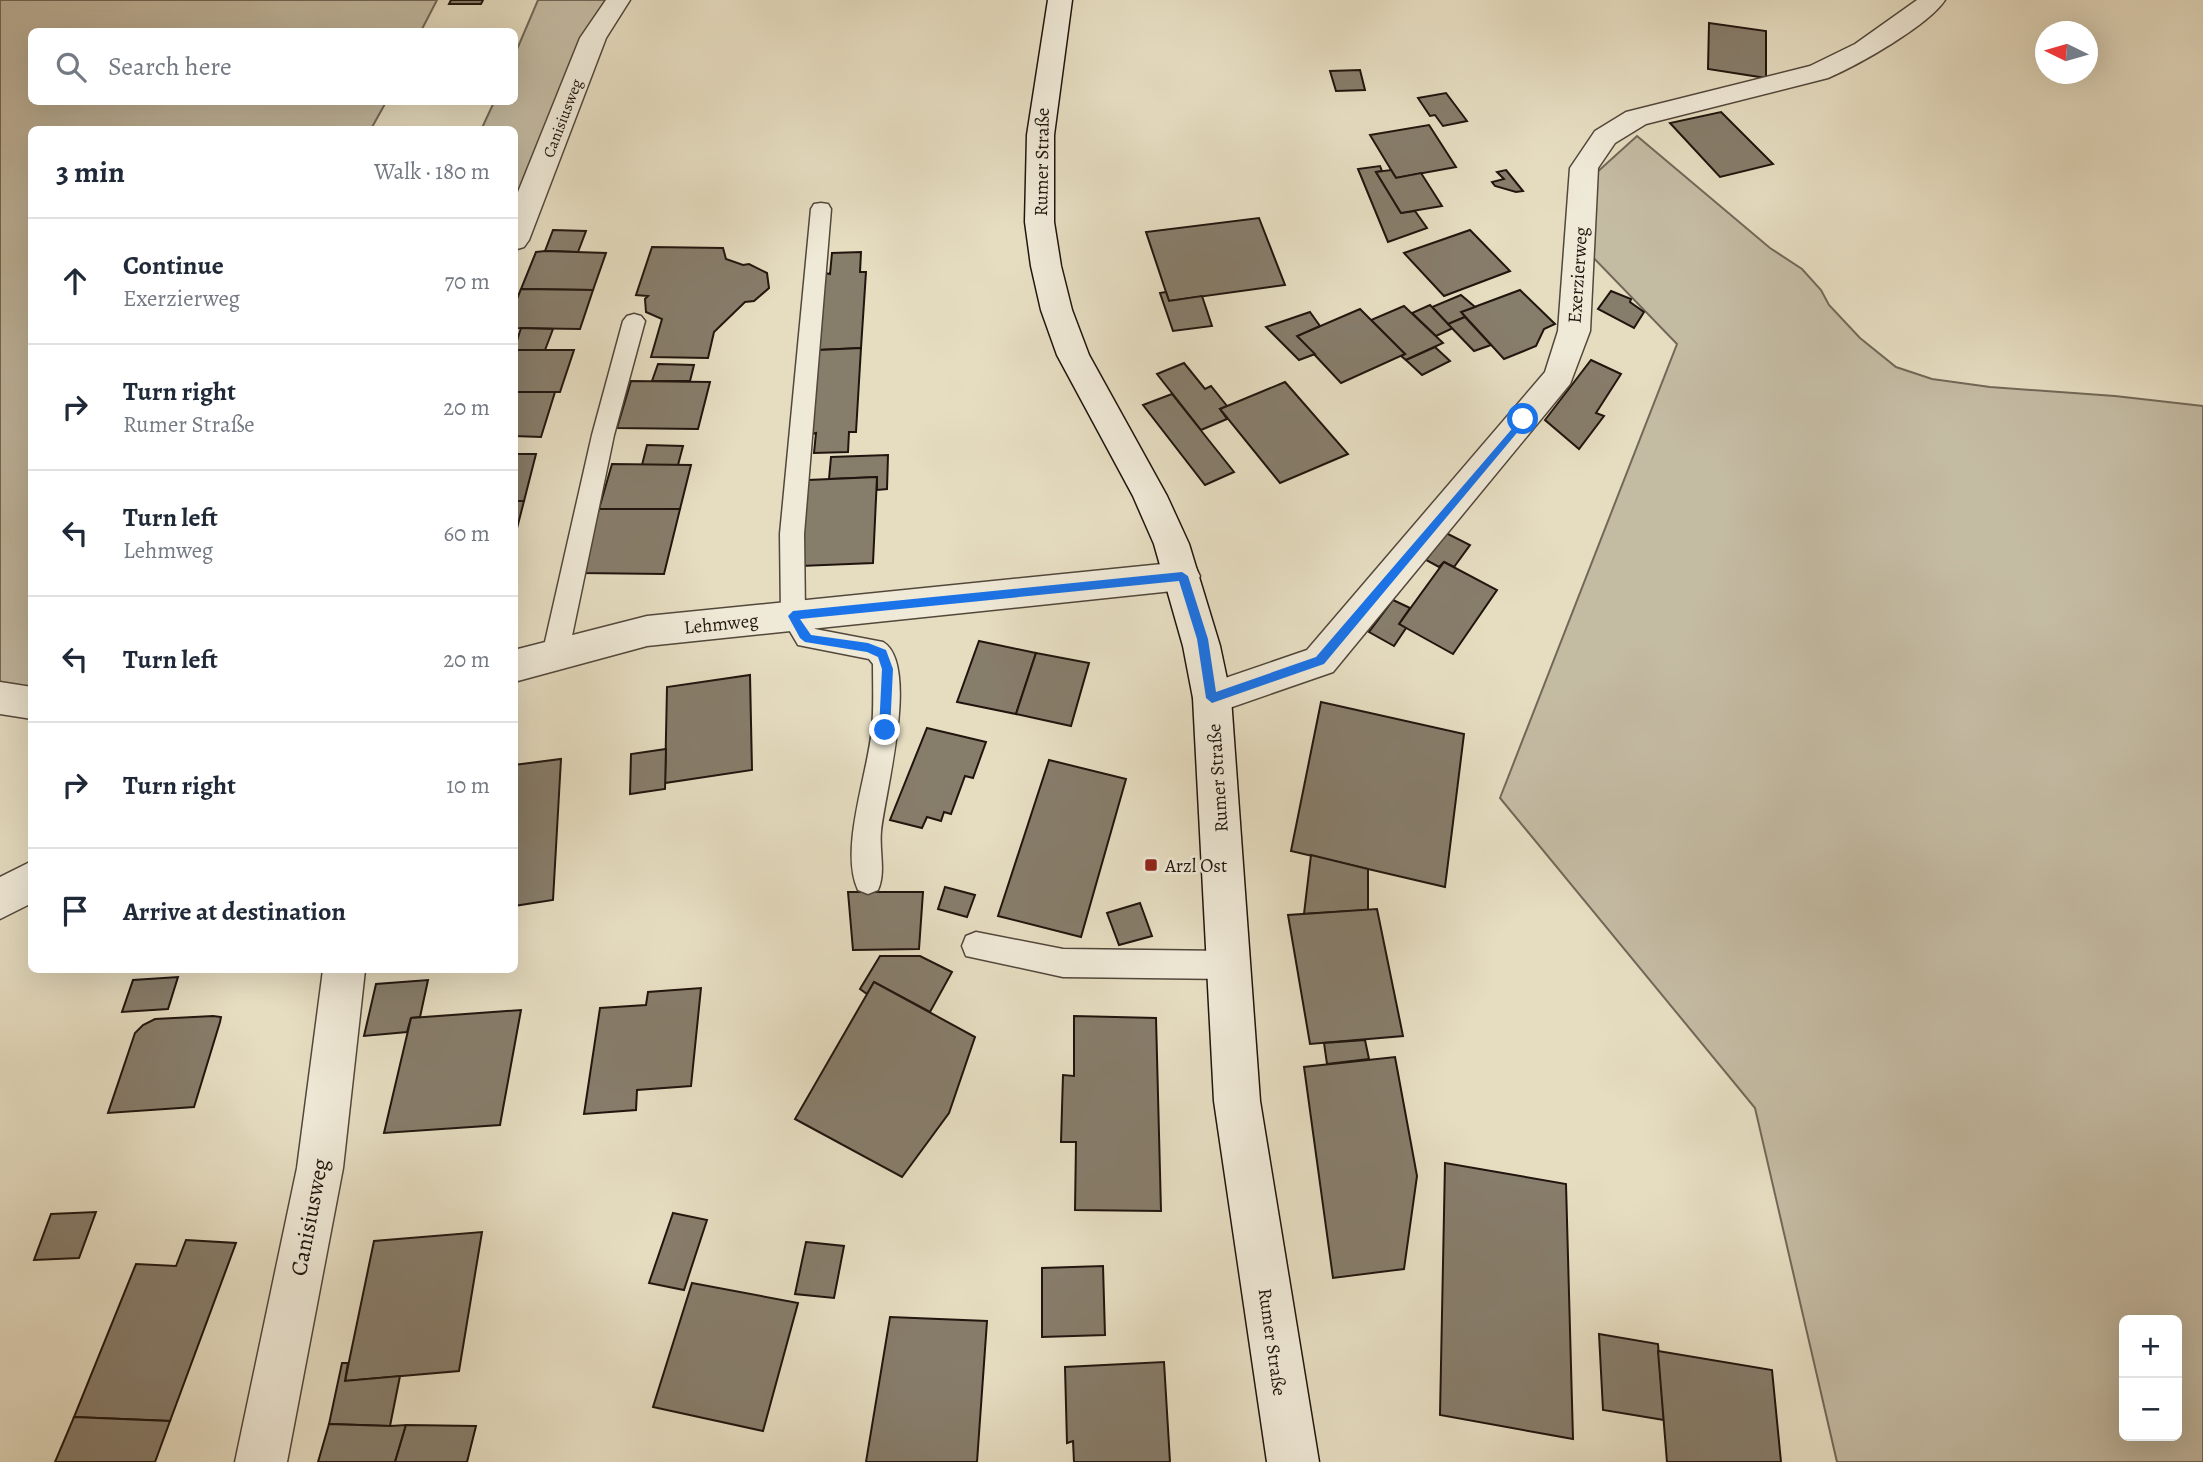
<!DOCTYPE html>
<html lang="en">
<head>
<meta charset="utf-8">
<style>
  :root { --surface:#fff; --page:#f2f2f3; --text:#1f2937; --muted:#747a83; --line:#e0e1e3 }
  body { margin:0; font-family:Alegreya,serif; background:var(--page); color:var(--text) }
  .controls { position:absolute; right:21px; bottom:21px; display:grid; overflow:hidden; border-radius:10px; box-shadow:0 7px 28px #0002 }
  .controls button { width:63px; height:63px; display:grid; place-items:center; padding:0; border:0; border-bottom:2px solid var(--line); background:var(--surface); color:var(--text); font:35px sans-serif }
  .compass { position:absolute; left:2035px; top:21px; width:63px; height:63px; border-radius:50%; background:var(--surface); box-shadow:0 7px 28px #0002; rotate:275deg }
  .stop { position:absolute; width:21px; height:21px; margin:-16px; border:5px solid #1a73e8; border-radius:50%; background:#fff }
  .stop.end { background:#1a73e8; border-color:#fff; box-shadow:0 2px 7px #0008 }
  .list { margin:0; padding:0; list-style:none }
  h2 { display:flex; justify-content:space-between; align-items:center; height:91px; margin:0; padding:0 28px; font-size:30px }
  h2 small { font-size:23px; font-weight:400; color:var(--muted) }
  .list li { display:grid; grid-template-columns:46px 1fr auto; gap:21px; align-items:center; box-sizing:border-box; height:126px; padding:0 28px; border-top:2px solid var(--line) }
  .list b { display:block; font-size:26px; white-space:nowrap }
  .list p { margin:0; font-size:23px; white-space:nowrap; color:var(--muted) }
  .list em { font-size:23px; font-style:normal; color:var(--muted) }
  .icon { flex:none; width:38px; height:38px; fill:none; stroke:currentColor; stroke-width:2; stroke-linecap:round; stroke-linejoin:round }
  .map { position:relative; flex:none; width:2203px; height:1462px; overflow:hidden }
  .search { position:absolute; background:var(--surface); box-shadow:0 7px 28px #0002; left:28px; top:28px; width:490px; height:77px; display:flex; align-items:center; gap:18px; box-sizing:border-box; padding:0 24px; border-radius:10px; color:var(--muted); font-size:26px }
  .panel { position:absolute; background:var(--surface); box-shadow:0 7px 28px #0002; left:28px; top:126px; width:490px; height:847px; border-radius:10px }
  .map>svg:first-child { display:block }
  .green { fill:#c4bba3; stroke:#726858; stroke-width:2; fill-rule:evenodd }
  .building { fill:#877d6b; stroke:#20150e; stroke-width:2 }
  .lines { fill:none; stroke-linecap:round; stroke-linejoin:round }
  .lane-casing { stroke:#52473b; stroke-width:3 }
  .street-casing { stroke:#52473b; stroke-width:3 }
  .secondary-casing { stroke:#20150e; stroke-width:3 }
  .lane { fill:#efe9d7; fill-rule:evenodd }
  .street { fill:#efe9d7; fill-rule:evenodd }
  .secondary { fill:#efe9d7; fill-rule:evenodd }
  .route { fill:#1a73e8 }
  .poi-dot { fill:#8f2418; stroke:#efe9d7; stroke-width:2.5 }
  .labels { text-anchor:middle; stroke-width:5; stroke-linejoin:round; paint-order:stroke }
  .far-street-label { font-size:16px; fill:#20150e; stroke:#efe9d7 }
  .street-label { font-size:19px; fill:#20150e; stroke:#efe9d7 }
  .poi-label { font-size:19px; fill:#20150e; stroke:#efe9d7; text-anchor:start }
  .near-street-label { font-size:23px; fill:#20150e; stroke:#efe9d7 }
</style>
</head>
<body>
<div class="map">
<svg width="2203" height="1462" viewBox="0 0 2203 1462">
  <rect width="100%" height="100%" fill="#e6ddc1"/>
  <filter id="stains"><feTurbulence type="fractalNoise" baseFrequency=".00286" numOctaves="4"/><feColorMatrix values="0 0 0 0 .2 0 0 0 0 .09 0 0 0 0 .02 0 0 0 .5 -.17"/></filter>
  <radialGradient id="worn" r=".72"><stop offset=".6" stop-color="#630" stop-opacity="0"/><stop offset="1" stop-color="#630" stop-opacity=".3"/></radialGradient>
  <g class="green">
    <path d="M0,0H437L421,31L32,32V102H386L371,129L32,130L31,696L0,690Z"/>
    <path d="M538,0H606L515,226L514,130H481L494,102H514L515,54Z"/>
    <path d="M1637,136L1770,248L1802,269L1821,290L1829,305L1860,338L1896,367L1932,379L1990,387L2115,396L2203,406V1462H1837L1755,1108L1500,798L1677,344L1584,248L1595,174ZM2124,1320H2177V1436H2124Z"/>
  </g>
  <g class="building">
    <path d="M451,0H483L481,4H449Z"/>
    <path d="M1709,23L1766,31V78L1708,69Z"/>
    <path d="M1360,70L1365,90L1336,91L1330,71Z"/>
    <path d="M1446,93L1467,121L1443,126L1435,115L1430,116L1418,98Z"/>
    <path d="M1721,112L1773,164L1720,177L1670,123Z"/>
    <path d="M1429,125L1456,167L1396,178L1370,135Z"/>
    <path d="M1380,166L1382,171L1376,172L1401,213L1415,211L1427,228L1388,242L1358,169Z"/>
    <path d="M1391,170L1396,178L1421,173L1442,206L1401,213L1376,172Z"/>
    <path d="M1506,170L1523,191L1516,192L1495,186L1492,182L1504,179L1497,172Z"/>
    <path d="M1259,218L1285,285L1169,301L1146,232Z"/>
    <path d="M553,230L586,231L578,252L545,251Z"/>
    <path d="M1470,230L1510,271L1444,296L1404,253Z"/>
    <path d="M652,247L723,248L726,259L743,265L749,264L767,273L769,288L754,301L745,302L714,332L708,358L651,357L662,319L646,312L645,299L648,296L636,295Z"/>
    <path d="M536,252L545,251L606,253L593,290L521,289Z"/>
    <path d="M861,252L860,272H866L861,348L818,350L825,273L830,274L832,253Z"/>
    <path d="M521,289L593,290L580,329L514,328V306Z"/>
    <path d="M1520,290L1555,324L1544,329L1536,346L1504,359L1461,312Z"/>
    <path d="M1611,291L1631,299L1630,302L1644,312L1634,328L1598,309Z"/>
    <path d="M1166,292L1169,301L1202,296L1212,326L1173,331L1160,293Z"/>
    <path d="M1461,295L1475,307L1461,312L1465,317L1448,324L1432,307Z"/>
    <path d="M1430,305L1448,324L1453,328L1436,336L1412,313Z"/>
    <path d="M1404,306L1443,343L1406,360L1401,356L1405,354L1371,320Z"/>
    <path d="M1360,309L1405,354L1341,383L1297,336Z"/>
    <path d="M1310,312L1320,326L1297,336L1315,354L1299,360L1266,327Z"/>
    <path d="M1465,317L1491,345L1474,351L1448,324Z"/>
    <path d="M521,328L553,329L545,350H514Z"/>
    <path d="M1435,347L1450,361L1422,375L1406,360Z"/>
    <path d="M861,348L856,432H849L848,452L814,453L816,433L811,434L818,350Z"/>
    <path d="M514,350H574L560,392H514Z"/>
    <path d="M1591,360L1621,374L1596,413L1604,416L1579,449L1545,420Z"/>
    <path d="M1184,363L1205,389L1211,386L1227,406L1220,409L1227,419L1201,430L1157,374Z"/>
    <path d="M658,364L694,365L690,381H652Z"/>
    <path d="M631,381L710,382L698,429L617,428Z"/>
    <path d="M1285,382L1348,454L1280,483L1220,409Z"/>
    <path d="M514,392H555L541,437L514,436Z"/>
    <path d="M1172,394L1234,472L1205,485L1143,405Z"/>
    <path d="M647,445L683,446L678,465H642Z"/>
    <path d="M514,454H536L524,501H514Z"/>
    <path d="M888,455L887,489L877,490V477L829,479L831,457Z"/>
    <path d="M612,464L691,465L680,509H599Z"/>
    <path d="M877,477L873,563L801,566L808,480Z"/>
    <path d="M514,501H524L514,540Z"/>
    <path d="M599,509H680L664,574L580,573Z"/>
    <path d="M1446,533L1470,545L1454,567L1444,562L1439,567L1426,560Z"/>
    <path d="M1444,562L1497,590L1453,654L1399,624Z"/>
    <path d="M1393,600L1410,608L1399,624L1406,628L1394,646L1369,632Z"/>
    <path d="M979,641L1036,653L1016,714L957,702Z"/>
    <path d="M1036,653L1089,663L1071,726L1016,714Z"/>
    <path d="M750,675L752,770L665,783L667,687Z"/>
    <path d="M1321,702L1464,734L1445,887L1291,851Z"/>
    <path d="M927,728L986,742L973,778L965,776L951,814L944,812L941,821L927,817L922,828L890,820Z"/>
    <path d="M666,749L665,789L630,794L631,754Z"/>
    <path d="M561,759L553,900L514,906V765Z"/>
    <path d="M1049,760L1126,779L1081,937L998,916Z"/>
    <path d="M1311,855L1368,869V910L1304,914Z"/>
    <path d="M945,887L975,895L967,917L938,909Z"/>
    <path d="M848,892H923L919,949L853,950Z"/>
    <path d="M1140,903L1152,936L1119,945L1107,913Z"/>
    <path d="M1377,909L1403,1036L1310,1044L1288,915Z"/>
    <path d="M880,956H920L952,972L930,1012L874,982L867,994L860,989Z"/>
    <path d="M178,977L168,1009L122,1012L133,980Z"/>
    <path d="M428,980L420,1017L411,1018L407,1032L364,1036L376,984Z"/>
    <path d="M874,982L975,1037L949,1113L902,1177L795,1119Z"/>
    <path d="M701,988L691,1086L637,1090L636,1110L584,1114L600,1008L646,1005L648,992Z"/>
    <path d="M521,1010L500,1125L384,1133L411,1018Z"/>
    <path d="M213,1016L221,1017L220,1022L194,1107L108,1113L135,1033L143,1025L155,1019Z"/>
    <path d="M1074,1016L1156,1018L1161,1211L1075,1210L1076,1142H1061L1063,1075L1074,1076Z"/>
    <path d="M1365,1040L1369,1059L1327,1064L1324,1043Z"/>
    <path d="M1395,1057L1417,1176L1404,1269L1333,1278L1304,1067Z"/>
    <path d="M1445,1163L1566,1184L1573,1439L1440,1415Z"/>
    <path d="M96,1212L79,1258L34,1260L51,1214Z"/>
    <path d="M673,1213L707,1220L684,1290L649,1283Z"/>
    <path d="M482,1232L459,1371L345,1381L374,1241Z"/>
    <path d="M186,1240L236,1243L170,1421L74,1417L136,1264L176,1266Z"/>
    <path d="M806,1242L844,1246L834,1298L795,1294Z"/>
    <path d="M1103,1266L1105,1335L1042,1337V1268Z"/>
    <path d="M692,1283L798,1303L763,1431L653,1407Z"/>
    <path d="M890,1317L987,1321L977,1462H866Z"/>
    <path d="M1599,1334L1658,1344L1664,1420L1603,1410Z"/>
    <path d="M1658,1351L1772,1370L1781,1462H1667Z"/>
    <path d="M1164,1362L1170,1462H1074L1073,1441L1067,1443L1065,1367Z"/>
    <path d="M342,1363H348L345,1381L400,1376L390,1426L329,1424Z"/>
    <path d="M74,1417L170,1421L155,1462H55Z"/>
    <path d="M329,1424L390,1426L406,1425L395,1462H318Z"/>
    <path d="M406,1425L476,1426L467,1462H395Z"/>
  </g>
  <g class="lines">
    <g class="lane-casing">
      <g id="lane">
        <path d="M821,203L828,204L831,209L804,534L805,614L815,629L883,642C920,664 885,792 881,831C879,851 886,872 878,890L868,894L858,890C839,849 868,774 872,729C874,708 873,686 873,664L869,659L798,645L781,616L780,534L811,209L814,204Z"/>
        <path d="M634,314L641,316L645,321L614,435L568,655L564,662L555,666L546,662L542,655L592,435L623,321L627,316Z"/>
        <path d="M976,932L1063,949L1229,951L1239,955L1244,965L1239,975L1229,979L1063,977L966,956L962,946L966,936Z"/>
      </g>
    </g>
    <g class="street-casing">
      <g id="street">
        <path d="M606,0H630L606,38L529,240L524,247L514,250V202L580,38Z"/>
        <path d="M1917,0H1945C1928,26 1858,65 1828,78L1646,124L1615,143L1598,168L1590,331L1570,384L1333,672L1212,714L1199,709L1193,698L1199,687L1307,650L1545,372L1558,331L1570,168L1595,131L1626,112L1810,66L1855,44Z"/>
        <path d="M1182,562L1195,566L1200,576L1195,586L1182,590L647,646L514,682V650L647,616Z"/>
        <path d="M0,682L32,687V719L0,714Z"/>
        <path d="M32,861V903L0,919V877Z"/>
        <path d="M323,970H365L343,1168L287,1462H235L297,1168Z"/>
      </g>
    </g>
    <g class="secondary-casing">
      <path id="secondary" d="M1048,0H1072L1054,135V222L1061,266L1072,310L1089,355L1167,496L1189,544L1220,646L1231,698L1260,1101L1319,1462H1267L1214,1101L1193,698L1183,646L1154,544L1133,496L1057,355L1041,310L1031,266L1025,222L1027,135Z"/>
    </g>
    <use href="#lane" class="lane"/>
    <use href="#street" class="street"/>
    <use href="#secondary" class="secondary"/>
  </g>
  <path class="route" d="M1523,416L1528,419L1526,422L1324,664L1212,703L1206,698L1197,639L1179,581L800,619L811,635L868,643L886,650L893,669L890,730L885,735L879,730L882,669L878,657L867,652L805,642L800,638L788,616L793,611L1182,572L1188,576L1208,639L1216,692L1316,657Z"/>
  <rect class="poi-dot" x="1144" y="858" width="14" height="14" rx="3.5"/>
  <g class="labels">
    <g class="far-street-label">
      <text transform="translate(562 118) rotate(-69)" y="6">Canisiusweg</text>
    </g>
    <g class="street-label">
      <text transform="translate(1041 162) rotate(-89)" y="7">Rumer Straße</text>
      <text transform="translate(1577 275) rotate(-86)" y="7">Exerzierweg</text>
      <text transform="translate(721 623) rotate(-6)" y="7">Lehmweg</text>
      <text transform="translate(1217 778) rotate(-94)" y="7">Rumer Straße</text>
      <text transform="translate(1273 1342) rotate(82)" y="7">Rumer Straße</text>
    </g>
    <g class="poi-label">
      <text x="1165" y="872">Arzl Ost</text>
    </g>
    <g class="near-street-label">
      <text transform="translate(309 1217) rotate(-79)" y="8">Canisiusweg</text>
    </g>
  </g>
  <rect width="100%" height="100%" filter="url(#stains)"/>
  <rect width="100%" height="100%" fill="url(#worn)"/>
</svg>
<div class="controls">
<button>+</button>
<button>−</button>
</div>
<svg class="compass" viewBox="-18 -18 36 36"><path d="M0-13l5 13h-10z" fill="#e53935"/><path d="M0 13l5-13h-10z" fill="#747a83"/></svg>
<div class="stop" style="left:1523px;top:419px"></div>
<div class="stop end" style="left:885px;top:730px"></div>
<div class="search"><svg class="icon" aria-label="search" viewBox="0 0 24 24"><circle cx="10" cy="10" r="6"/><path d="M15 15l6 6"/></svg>Search here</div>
<section class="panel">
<h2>3 min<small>Walk · 180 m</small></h2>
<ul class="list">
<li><svg class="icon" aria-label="ahead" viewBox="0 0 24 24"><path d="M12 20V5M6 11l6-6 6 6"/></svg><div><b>Continue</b><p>Exerzierweg</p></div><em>70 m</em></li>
<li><svg class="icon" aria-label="right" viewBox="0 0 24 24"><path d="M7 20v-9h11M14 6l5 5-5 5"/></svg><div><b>Turn right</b><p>Rumer Straße</p></div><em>20 m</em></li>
<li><svg class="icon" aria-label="left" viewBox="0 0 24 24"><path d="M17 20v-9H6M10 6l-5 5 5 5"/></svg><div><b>Turn left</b><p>Lehmweg</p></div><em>60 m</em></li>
<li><svg class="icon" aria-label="left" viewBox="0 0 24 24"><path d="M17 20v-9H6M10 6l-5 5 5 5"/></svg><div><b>Turn left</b></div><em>20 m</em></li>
<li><svg class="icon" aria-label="right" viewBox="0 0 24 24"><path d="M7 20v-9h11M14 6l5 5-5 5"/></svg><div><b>Turn right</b></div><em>10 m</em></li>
<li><svg class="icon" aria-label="arrive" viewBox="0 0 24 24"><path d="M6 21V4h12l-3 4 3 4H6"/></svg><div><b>Arrive at destination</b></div></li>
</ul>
</section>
</div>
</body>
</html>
